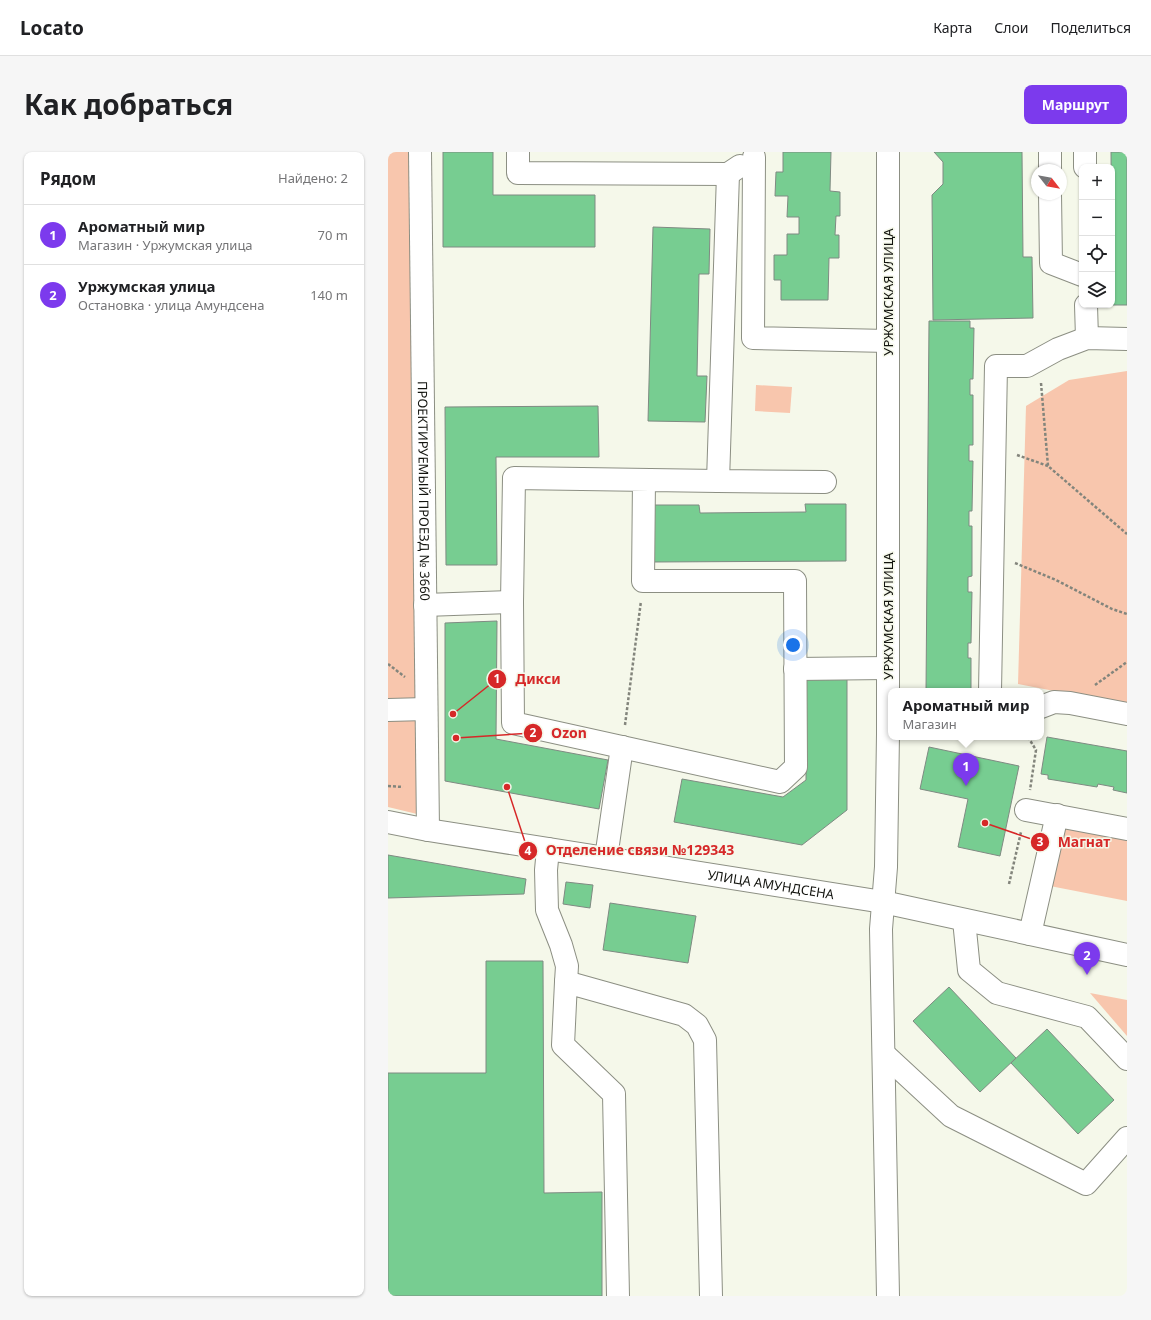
<!DOCTYPE html>
<html lang="ru">
<head>
<meta charset="utf-8">
<style>
  :root { --surface:#fff; --page:#f6f6f6; --text:#202124; --muted:#757577; --line:#e0e0e0; --accent:#7c3aed }
  body { margin:0; font-family:"Noto Sans",sans-serif; background:var(--page); color:var(--text) }
  .controls { position:absolute; right:12px; top:12px; display:grid; overflow:hidden; border-radius:8px; box-shadow:0 1px 3px #0004 }
  .controls button { width:36px; height:36px; display:grid; place-items:center; padding:0; border:0; border-bottom:1px solid var(--line); background:var(--surface); color:var(--text); font:20px sans-serif }
  .compass { position:absolute; left:643px; top:12px; width:36px; height:36px; border-radius:50%; background:var(--surface); box-shadow:0 1px 3px #0004; rotate:121deg }
  .you { position:absolute; left:405px; top:493px; width:14px; height:14px; margin:-10px; border:3px solid #fff; border-radius:50%; background:#1a73e8; box-shadow:0 0 0 6px #1a73e833 }
  .badge { display:grid; place-items:center; width:26px; height:26px; border-radius:50%; background:var(--accent); color:#fff; font-size:13px; font-weight:700 }
  .pin { position:absolute; translate:-50% -33px; filter:drop-shadow(0 1px 2px #0008) }
  .pin::after { content:''; position:absolute; top:21px; width:14px; height:12px; background:inherit; clip-path:polygon(0 0,100% 0,50% 100%) }
  .popup { position:absolute; left:500px; top:536px; width:156px; height:52px; box-sizing:border-box; display:grid; place-content:center; border-radius:8px; background:var(--surface); filter:drop-shadow(0 1px 3px #0005); font-size:13px; white-space:nowrap; color:var(--muted) }
  .popup b { font-size:15px; color:var(--text) }
  .popup::after { content:''; position:absolute; left:50%; top:100%; margin-left:-8px; border:8px solid transparent; border-top-color:var(--surface) }
  .list { margin:0; padding:0; list-style:none }
  h2 { display:flex; justify-content:space-between; align-items:center; height:52px; margin:0; padding:0 16px; font-size:17px }
  h2 small { font-size:13px; font-weight:400; color:var(--muted) }
  .list li { display:grid; grid-template-columns:26px 1fr auto; gap:12px; align-items:center; box-sizing:border-box; height:60px; padding:0 16px; border-top:1px solid var(--line) }
  .list b { display:block; font-size:15px; white-space:nowrap }
  .list p { margin:0; font-size:13px; white-space:nowrap; color:var(--muted) }
  .list em { font-size:13px; font-style:normal; color:var(--muted) }
  .icon { flex:none; width:22px; height:22px; fill:none; stroke:currentColor; stroke-width:2; stroke-linecap:round; stroke-linejoin:round }
  .map { position:relative; flex:none; width:739px; height:1144px; overflow:hidden; border-radius:8px }
  header { display:flex; align-items:center; gap:24px; box-sizing:border-box; height:56px; padding:0 20px; background:var(--surface); border-bottom:1px solid var(--line) }
  header strong { font-size:19px }
  nav { display:flex; gap:22px; margin-inline-start:auto; font-size:14px }
  .intro { display:flex; align-items:center; justify-content:space-between; box-sizing:border-box; height:96px; padding:0 24px }
  h1 { margin:0; font-size:28px }
  .button { padding:10px 18px; border-radius:8px; background:var(--accent); color:#fff; font-size:14px; font-weight:700 }
  main { display:flex; gap:24px; padding:0 24px }
  aside { flex:1; background:var(--surface); border-radius:8px; box-shadow:0 1px 3px #0004 }
  .map>svg:first-child { display:block }
  .green { fill:#f8c6ad }
  .building { fill:#77cd91; stroke:#7f8a82 }
  .lines { fill:none; stroke-linecap:round; stroke-linejoin:round }
  .minor-casing { stroke:#8c8f83; stroke-width:24 }
  .path { stroke:#83857c; stroke-width:2.5; stroke-dasharray:3 2; stroke-linecap:butt }
  .minor { stroke:#fff; stroke-width:22 }
  .labels { text-anchor:middle; stroke-width:3; stroke-linejoin:round; paint-order:stroke }
  .street-label { font-size:13px; fill:#13140f; stroke:#f5f8ea }
  .leader { fill:none; stroke:#d62828; stroke-width:1.5 }
  .callout-dot { fill:#d62828; stroke:#f5f8ea; stroke-width:1.5 }
  .mark-label { font-size:12px; text-anchor:middle; font-weight:bold; fill:#fff }
  .callout-label { font-size:14px; text-anchor:middle; font-weight:bold; fill:#d62828; stroke:#f5f8ea; stroke-width:3; stroke-linejoin:round; paint-order:stroke }
</style>
</head>
<body>
<header>
<strong>Locato</strong>
<nav><a>Карта</a><a>Слои</a><a>Поделиться</a></nav>
</header>
<div class="intro"><h1>Как добраться</h1><a class="button">Маршрут</a></div>
<main>
<aside>
<h2>Рядом<small>Найдено: 2</small></h2>
<ul class="list">
<li><span class="badge">1</span><div><b>Ароматный мир</b><p>Магазин · Уржумская улица</p></div><em>70 m</em></li>
<li><span class="badge">2</span><div><b>Уржумская улица</b><p>Остановка · улица Амундсена</p></div><em>140 m</em></li>
</ul>
</aside>
<div class="map">
<svg width="739" height="1144" viewBox="0 0 739 1144">
  <rect width="100%" height="100%" fill="#f5f8ea"/>
  <g class="green">
    <path d="M0,0H23L29,662L0,655Z"/>
    <path d="M739,219V553L630,532L638,254L681,228Z"/>
    <path d="M368,233L404,235L402,261L367,259Z"/>
    <path d="M672,672L739,685V749L662,734Z"/>
    <path d="M702,841L739,848V884Z"/>
  </g>
  <g class="building">
    <path d="M55,0H105V43H207V95H55Z"/>
    <path d="M395,0H443L442,39L452,40V64H448L447,83H451V106H441L440,148H393V128H386V103H399V82H411V65H399L400,44H387L388,20H395Z"/>
    <path d="M546,0H634L635,105H644L645,166L545,168L544,43L555,32V10Z"/>
    <path d="M723,0H739V153H721H724Z"/>
    <path d="M265,75L322,77L321,122H311L309,224H319L317,270L260,269Z"/>
    <path d="M541,169H582V176H586L585,227H582V243H585V293H581V309H585L584,359H581V374H584V424L580,425V440H584L583,491H580V506H583V539H538Z"/>
    <path d="M210,254L211,305H108L109,413H58L57,255Z"/>
    <path d="M417,352H458V409L265,410L264,353H311L312,361L418,360Z"/>
    <path d="M109,469L108,587L220,608L211,657L57,629V471Z"/>
    <path d="M459,526V658L414,693L286,670L294,627L395,645L418,628V527Z"/>
    <path d="M659,585L739,599V641L725,638L726,635L710,632L709,635L660,627V623L653,622Z"/>
    <path d="M541,595L631,614L612,704L570,695L580,647L532,637Z"/>
    <path d="M0,703L138,727L136,742L0,746Z"/>
    <path d="M178,730L205,733L202,756L175,752Z"/>
    <path d="M222,751L308,764L300,811L215,798Z"/>
    <path d="M98,809H155L156,1041L214,1040V1144H0V921H98Z"/>
    <path d="M561,835L628,906L592,940L525,869Z"/>
    <path d="M659,877L726,948L690,982L623,911Z"/>
  </g>
  <g class="lines">
    <g class="minor-casing">
      <g id="minor">
        <path id="s1" d="M32,0L40,678"/>
        <path d="M130,0V21L340,22L352,14"/>
        <path d="M500,0V582L498,715L493,777L500,1144"/>
        <path d="M662,0V18"/>
        <path d="M366,5L365,186L500,189"/>
        <path d="M697,15V0"/>
        <path d="M340,22L330,329L437,330"/>
        <path d="M662,42L663,111L694,123"/>
        <path d="M698,153L699,186"/>
        <path d="M256,328L255,429H407L408,615L392,630L125,571L124,450L126,326L330,329"/>
        <path d="M37,453L124,450"/>
        <path d="M407,517L500,516"/>
        <path d="M602,539L608,214H639L670,197L699,186L739,187"/>
        <path d="M653,555L666,550L682,551L739,562"/>
        <path d="M0,558L38,557"/>
        <path d="M638,658L739,677"/>
        <path id="s2" d="M0,670L40,678L495,750L739,803"/>
        <path d="M160,697L158,718L159,758L173,793L179,814L178,830"/>
        <path d="M218,706L234,595"/>
        <path d="M576,768L581,818L609,841L699,865L739,907"/>
        <path d="M642,782L669,663"/>
        <path d="M496,902L563,964L698,1032L739,986"/>
        <path d="M230,1144L226,942L175,893L178,830L296,863L309,873L317,888L323,1144"/>
      </g>
    </g>
    <g class="path">
      <path d="M653,231L660,314L739,382"/>
      <path d="M629,303L660,314"/>
      <path d="M627,411L668,428L724,457L739,462"/>
      <path d="M0,512L17,525"/>
      <path d="M707,533L739,510"/>
      <path d="M237,573L253,449"/>
      <path d="M640,585L648,598L642,638"/>
      <path d="M0,634L15,635"/>
      <path d="M621,732L633,680"/>
    </g>
    <use href="#minor" class="minor"/>
  </g>
  <g class="labels">
    <g class="street-label">
      <text transform="translate(500 140) rotate(-90)" y="5">УРЖУМСКАЯ УЛИЦА</text>
      <text dy="5" stroke="none"><textPath href="#s1" startOffset="339">ПРОЕКТИРУЕМЫЙ ПРОЕЗД № 3660</textPath></text>
      <text transform="translate(500 464) rotate(-90)" y="5">УРЖУМСКАЯ УЛИЦА</text>
      <text dy="5" stroke="none"><textPath href="#s2" startOffset="388">УЛИЦА АМУНДСЕНА</textPath></text>
    </g>
  </g>
  <path class="leader" d="M65 562L109 527M68 586L145 581M597 671L652 690M119 635L140 699"/>
  <g class="callout-dot">
    <circle cx="65" cy="562" r="4"/>
    <circle cx="68" cy="586" r="4"/>
    <circle cx="597" cy="671" r="4"/>
    <circle cx="119" cy="635" r="4"/>
    <circle cx="109" cy="527" r="10"/>
    <circle cx="145" cy="581" r="10"/>
    <circle cx="652" cy="690" r="10"/>
    <circle cx="140" cy="699" r="10"/>
  </g>
  <g class="mark-label">
    <text x="109" y="531">1</text>
    <text x="145" y="585">2</text>
    <text x="652" y="694">3</text>
    <text x="140" y="703">4</text>
  </g>
  <g class="callout-label">
    <text x="150" y="532">Дикси</text>
    <text x="181" y="586">Ozon</text>
    <text x="696" y="695">Магнат</text>
    <text x="252" y="703">Отделение связи №129343</text>
  </g>
</svg>
<div class="controls">
<button>+</button>
<button>−</button>
<button><svg class="icon" aria-label="locate" viewBox="0 0 24 24"><circle cx="12" cy="12" r="6"/><path d="M12 2v4M12 18v4M2 12h4M18 12h4"/></svg></button>
<button><svg class="icon" aria-label="layers" viewBox="0 0 24 24"><path d="M12 4l9 5-9 5-9-5zM3 14l9 5 9-5"/></svg></button>
</div>
<svg class="compass" viewBox="-18 -18 36 36"><path d="M0-13l5 13h-10z" fill="#e53935"/><path d="M0 13l5-13h-10z" fill="#757577"/></svg>
<div class="you"></div>
<div class="pin badge" style="left:578px;top:634px">1</div>
<div class="popup"><b>Ароматный мир</b>Магазин</div>
<div class="pin badge" style="left:699px;top:823px">2</div>
</div>
</main>
</body>
</html>
